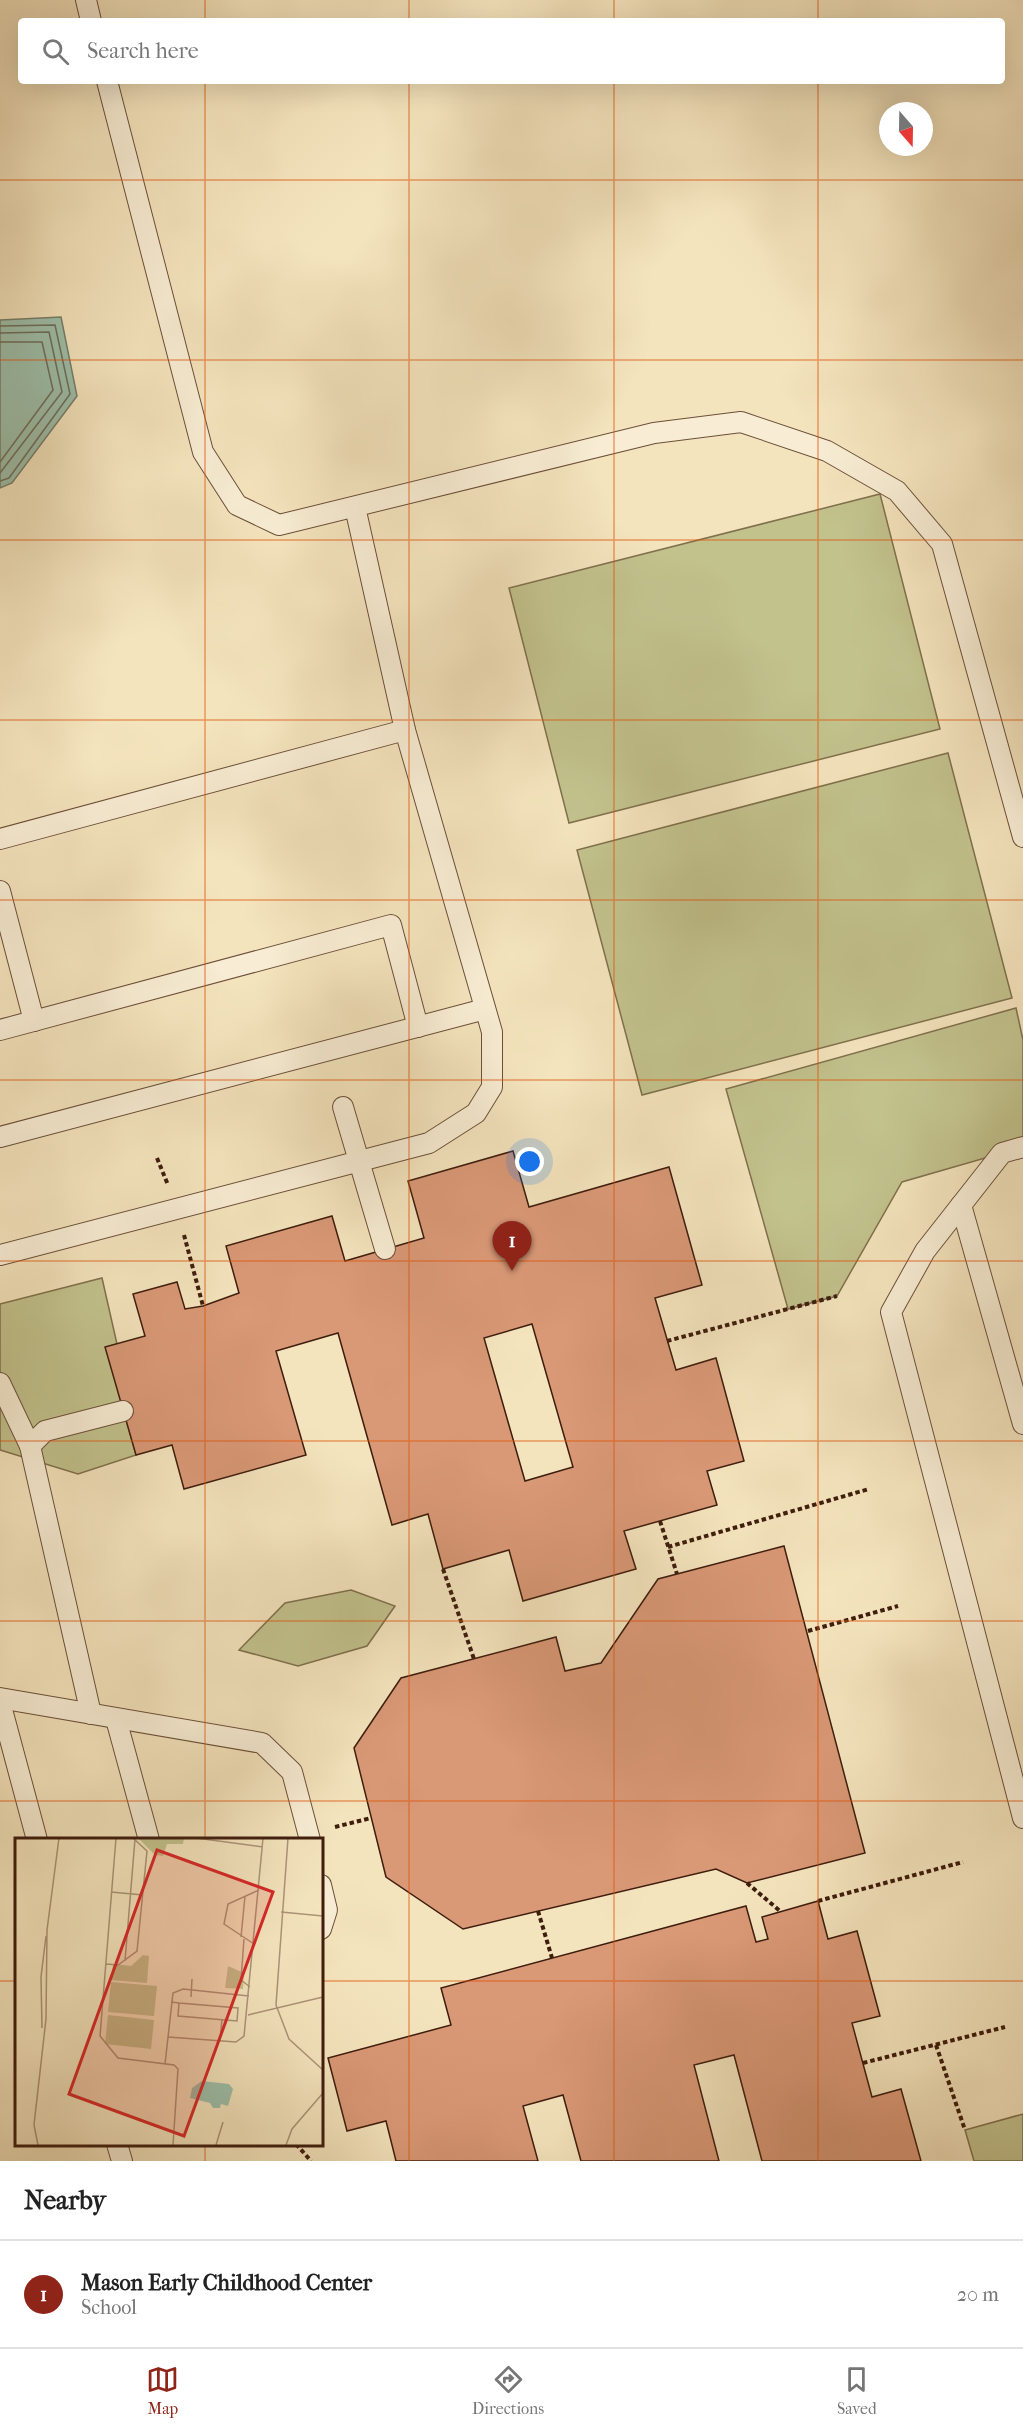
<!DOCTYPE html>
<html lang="en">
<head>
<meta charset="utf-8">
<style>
  :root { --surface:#fff; --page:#f6f6f6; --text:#222; --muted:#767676; --line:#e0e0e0; --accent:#8f2418 }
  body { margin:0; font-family:"IM FELL French Canon",serif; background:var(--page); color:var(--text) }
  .compass { position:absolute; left:879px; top:102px; width:54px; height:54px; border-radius:50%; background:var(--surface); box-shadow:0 6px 24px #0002; rotate:160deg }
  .you { position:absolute; left:530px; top:1162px; width:21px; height:21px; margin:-15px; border:4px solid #fff; border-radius:50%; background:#1a73e8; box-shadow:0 0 0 9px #1a73e833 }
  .badge { display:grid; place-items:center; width:39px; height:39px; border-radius:50%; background:var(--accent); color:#fff; font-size:20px; font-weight:700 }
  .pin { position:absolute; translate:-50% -50px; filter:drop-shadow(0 2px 3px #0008) }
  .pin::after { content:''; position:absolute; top:32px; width:21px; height:18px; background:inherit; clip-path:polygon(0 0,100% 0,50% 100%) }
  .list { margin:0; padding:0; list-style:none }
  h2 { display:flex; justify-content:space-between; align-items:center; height:78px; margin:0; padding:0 24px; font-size:26px }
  h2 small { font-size:20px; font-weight:400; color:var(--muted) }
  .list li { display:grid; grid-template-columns:39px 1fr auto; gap:18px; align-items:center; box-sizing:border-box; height:108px; padding:0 24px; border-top:2px solid var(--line) }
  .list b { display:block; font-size:22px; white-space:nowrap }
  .list p { margin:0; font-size:20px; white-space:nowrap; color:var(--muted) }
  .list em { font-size:20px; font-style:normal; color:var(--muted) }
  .icon { flex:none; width:33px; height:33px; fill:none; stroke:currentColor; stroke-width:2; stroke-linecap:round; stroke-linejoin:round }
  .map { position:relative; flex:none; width:1023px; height:2161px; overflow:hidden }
  .search { position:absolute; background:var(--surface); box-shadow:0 6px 24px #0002; left:18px; right:18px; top:18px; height:66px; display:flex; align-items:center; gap:15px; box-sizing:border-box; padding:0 21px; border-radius:6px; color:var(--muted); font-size:22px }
  .sheet { height:186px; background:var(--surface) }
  nav { display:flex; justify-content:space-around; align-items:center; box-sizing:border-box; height:84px; border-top:2px solid var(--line); background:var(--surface); font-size:16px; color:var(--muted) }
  nav a { display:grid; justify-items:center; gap:3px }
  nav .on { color:var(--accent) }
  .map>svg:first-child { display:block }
  .green { fill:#c2c28d; stroke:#80704d; stroke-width:1.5 }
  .water { fill:#9dbfaa; stroke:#777e6b; stroke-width:1.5 }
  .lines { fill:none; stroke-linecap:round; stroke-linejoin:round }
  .shore { stroke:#6e6e5c; stroke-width:1.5 }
  .building { fill:#d99876; stroke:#3e1d0d; stroke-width:1.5; fill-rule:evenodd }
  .service-casing { stroke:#6c4f39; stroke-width:22 }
  .path { stroke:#3e1d0d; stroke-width:4; stroke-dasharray:4.5 3; stroke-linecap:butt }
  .service { stroke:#f8edd4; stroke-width:20 }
  .grid { fill:none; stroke:#e0560c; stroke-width:1.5; stroke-opacity:0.55 }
  .inset-road { fill:none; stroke:#ab9477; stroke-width:1.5 }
  .view { fill:#d62828; fill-opacity:0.15; stroke:#d62828; stroke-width:3 }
  .inset-edge { fill:none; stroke:#3e1d0d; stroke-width:3 }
</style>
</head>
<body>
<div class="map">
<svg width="1023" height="2161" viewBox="0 0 1023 2161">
  <rect width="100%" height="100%" fill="#f4e4bd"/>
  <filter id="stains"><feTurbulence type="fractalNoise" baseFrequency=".00333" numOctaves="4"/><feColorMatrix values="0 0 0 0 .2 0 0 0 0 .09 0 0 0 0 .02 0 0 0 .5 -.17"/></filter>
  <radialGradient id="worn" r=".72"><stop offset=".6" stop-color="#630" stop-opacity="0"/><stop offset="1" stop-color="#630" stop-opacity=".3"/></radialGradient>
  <g class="green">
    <path d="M880,494L940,729L569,823L509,588Z"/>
    <path d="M948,753L1012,998L642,1095L577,850Z"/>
    <path d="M1016,1008L1023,1040V1147L902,1182L837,1296L788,1309L726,1089Z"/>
    <path d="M102,1278L117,1344L106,1347L136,1455L78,1474L0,1450V1304Z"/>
    <path d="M351,1590L395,1606L367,1646L298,1666L239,1650L285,1603Z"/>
    <path d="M1023,2114V2161H974L965,2130Z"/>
  </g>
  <path class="water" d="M61,317L77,396L12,483L0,488V320Z"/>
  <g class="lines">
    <g class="shore">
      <path d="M0,326L55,325L70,394L9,478L0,481"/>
      <path d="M0,333L49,332L62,392L0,473"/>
      <path d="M0,342H42L53,390L0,462"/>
    </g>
  </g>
  <g class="building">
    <path d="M513,1151L529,1207L669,1167L702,1285L655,1298L676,1370L716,1358L744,1461L707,1471L717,1505L624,1531L636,1569L523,1601L509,1550L443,1569L428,1514L392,1525L338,1333L276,1351L306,1455L184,1489L172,1445L136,1455L105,1347L145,1336L133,1294L177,1282L185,1309L203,1306L239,1293L226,1246L332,1216L345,1261L424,1238L408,1181ZM532,1324L573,1467L525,1481L484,1338Z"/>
    <path d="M784,1546L865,1853L747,1883L716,1869L463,1929L386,1877L354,1748L401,1678L556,1637L565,1671L601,1663L658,1579Z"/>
    <path d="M818,1901L828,1939L857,1931L880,2016L852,2023L872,2097L901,2089L921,2161H762L734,2055L694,2065L719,2161H581L563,2095L523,2106L538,2161H396L386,2121L347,2131L328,2058L451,2025L441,1988L746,1906L756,1942L768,1939L762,1917Z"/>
  </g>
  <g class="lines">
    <g class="service-casing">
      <g id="service">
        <path d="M86,0L91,21"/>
        <path d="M107,81L203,452L237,505L279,525L654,433L741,422L827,451L897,491L942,544L1023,837"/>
        <path d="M0,839L405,730"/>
        <path d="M0,891L34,1021"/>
        <path d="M0,1030L391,925L418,1027"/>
        <path d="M343,1107L385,1249"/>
        <path d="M0,1137L485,1009"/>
        <path d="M1023,1147L1002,1153L925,1251L891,1312L1023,1818"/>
        <path d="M961,1205L1023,1424"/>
        <path d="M0,1255L429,1143L476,1113L492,1087V1032L405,730L355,507"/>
        <path d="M0,1383L30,1446L91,1714"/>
        <path d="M30,1446L45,1431L123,1411"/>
        <path d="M0,1698L262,1743L292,1772L310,1840"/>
        <path d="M0,1702L37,1840"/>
        <path d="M116,1719L149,1840"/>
        <path d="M321,1885L327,1910L321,1929"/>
        <path d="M117,2144L122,2161"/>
      </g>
    </g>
    <g class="path">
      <path d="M157,1158L168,1185"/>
      <path d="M184,1235L203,1306"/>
      <path d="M667,1341L837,1296"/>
      <path d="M660,1521L677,1574"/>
      <path d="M668,1547L869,1489"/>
      <path d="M443,1569L474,1659"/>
      <path d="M808,1631L898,1606"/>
      <path d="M335,1827L371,1818"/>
      <path d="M747,1883L780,1911"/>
      <path d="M818,1901L963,1862"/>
      <path d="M538,1911L552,1958"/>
      <path d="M936,2045L965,2130"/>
      <path d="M863,2063L1005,2027"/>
      <path d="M296,2144L311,2161"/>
    </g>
    <use href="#service" class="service"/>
  </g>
  <path class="grid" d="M205,0V21M409,0V21M614,0V21M818,0V21M205,81V1840M409,81V2161M614,81V2161M818,81V2161M0,180H1023M0,360H1023M0,540H1023M0,720H1023M0,900H1023M0,1080H1023M0,1261H1023M0,1441H1023M0,1621H1023M0,1801H1023M0,1981H16M321,1981H1023M205,2144V2161"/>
  <g transform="translate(15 1838)">
    <rect width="308" height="308" fill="#f4e4bd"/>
    <path d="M123,0H169L168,6H152L148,18L140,17ZM128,117L134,118L132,145L96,142L98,126L116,128ZM213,128L229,135L228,151L210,150ZM96,144L142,148L139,178L93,174ZM93,177L139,182L136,211L90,206Z" fill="#c2c28d"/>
    <path d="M187,243L214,246L218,251L213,268L206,266L205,270H198L195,265L175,260L177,250Z" fill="#9dbfaa"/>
    <path class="inset-road" d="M101,0L85,198L103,220L159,227L163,231L158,307M181,0L248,9M273,0L261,167L274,201L308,232M96,54L128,57M266,74L308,78M226,99L230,58M229,101L226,142L235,149M239,106L209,86L213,66L244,52M110,123L120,1M91,126L103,127L122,113L132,13L118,0M176,159L177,141M156,164L164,165L223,170L222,183L163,178L164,165M233,177L308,159M27,190L26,139L31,98M153,199L221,204L229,198L248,0M205,203L207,181M150,226L158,155L168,151L234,158M23,307L19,287L31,181L32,92L44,0M201,307L208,284M271,307L277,291L308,255"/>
    <path class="view" d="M142,12L258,54L169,298L54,256Z"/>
    <rect width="308" height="308" class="inset-edge"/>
  </g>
  <rect width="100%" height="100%" filter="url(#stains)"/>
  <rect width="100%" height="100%" fill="url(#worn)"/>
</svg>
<svg class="compass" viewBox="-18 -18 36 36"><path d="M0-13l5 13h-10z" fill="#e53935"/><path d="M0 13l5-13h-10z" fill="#767676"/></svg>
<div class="you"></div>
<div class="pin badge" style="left:512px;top:1271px">1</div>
<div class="search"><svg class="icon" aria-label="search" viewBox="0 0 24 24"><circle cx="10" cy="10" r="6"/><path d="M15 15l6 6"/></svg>Search here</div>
</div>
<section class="sheet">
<h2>Nearby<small></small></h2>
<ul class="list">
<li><span class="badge">1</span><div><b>Mason Early Childhood Center</b><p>School</p></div><em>20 m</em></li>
</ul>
</section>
<nav>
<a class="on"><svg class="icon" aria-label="map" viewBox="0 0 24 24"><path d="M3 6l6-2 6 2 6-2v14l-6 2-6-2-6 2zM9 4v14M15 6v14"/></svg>Map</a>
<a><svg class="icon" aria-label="directions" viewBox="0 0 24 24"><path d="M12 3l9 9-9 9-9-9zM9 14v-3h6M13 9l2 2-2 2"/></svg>Directions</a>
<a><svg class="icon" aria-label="saved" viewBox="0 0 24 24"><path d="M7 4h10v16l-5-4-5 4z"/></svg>Saved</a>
</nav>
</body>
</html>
